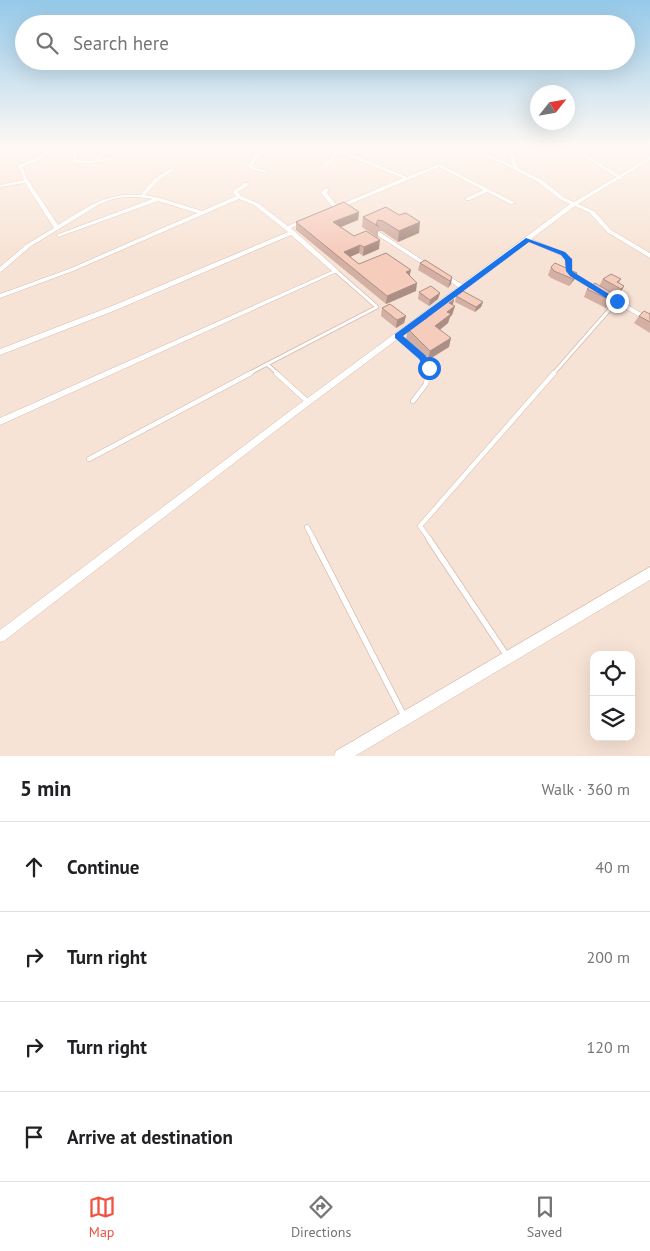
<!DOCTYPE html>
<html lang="en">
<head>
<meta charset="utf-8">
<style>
  :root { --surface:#fff; --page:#f2f2f2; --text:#202124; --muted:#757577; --line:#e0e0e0; --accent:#f15343 }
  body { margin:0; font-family:"PT Sans",sans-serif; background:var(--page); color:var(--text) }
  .controls { position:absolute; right:15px; bottom:15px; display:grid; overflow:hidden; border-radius:10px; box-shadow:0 5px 20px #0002 }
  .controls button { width:45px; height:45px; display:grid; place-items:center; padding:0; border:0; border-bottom:1px solid var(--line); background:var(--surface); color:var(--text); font:25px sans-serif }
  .compass { position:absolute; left:530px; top:85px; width:45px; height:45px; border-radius:50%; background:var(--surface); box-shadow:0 5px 20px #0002; rotate:59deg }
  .stop { position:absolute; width:15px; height:15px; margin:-11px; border:4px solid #1a73e8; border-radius:50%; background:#fff }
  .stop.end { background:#1a73e8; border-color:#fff; box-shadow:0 1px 5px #0008 }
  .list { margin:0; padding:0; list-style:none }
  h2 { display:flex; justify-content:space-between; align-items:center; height:65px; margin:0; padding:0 20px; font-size:21px }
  h2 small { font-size:16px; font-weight:400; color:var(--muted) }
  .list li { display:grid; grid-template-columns:32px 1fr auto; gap:15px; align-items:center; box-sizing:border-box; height:90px; padding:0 20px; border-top:1px solid var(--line) }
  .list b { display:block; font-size:19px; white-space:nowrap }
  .list em { font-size:16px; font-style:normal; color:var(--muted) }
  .icon { flex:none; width:28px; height:28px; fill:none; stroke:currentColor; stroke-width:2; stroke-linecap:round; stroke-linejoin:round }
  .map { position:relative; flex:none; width:650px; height:756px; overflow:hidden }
  .search { position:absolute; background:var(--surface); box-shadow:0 5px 20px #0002; left:15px; right:15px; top:15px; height:55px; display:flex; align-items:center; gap:12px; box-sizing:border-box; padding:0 18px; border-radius:28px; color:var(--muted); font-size:19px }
  .sheet { height:425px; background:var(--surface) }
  nav { display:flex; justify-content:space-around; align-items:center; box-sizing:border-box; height:70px; border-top:1px solid var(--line); background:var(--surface); font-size:14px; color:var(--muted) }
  nav a { display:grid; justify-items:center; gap:2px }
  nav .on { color:var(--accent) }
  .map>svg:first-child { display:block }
  .residential { fill:#f7e3d5; fill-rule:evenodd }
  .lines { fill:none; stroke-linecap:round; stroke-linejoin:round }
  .service-far3-casing { stroke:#d4baae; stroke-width:3 }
  .service-far2-casing { stroke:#d4baae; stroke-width:4.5 }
  .service-far1-casing { stroke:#d4baae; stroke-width:5.5 }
  .service-casing { stroke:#d4baae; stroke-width:7 }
  .minor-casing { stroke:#d4baae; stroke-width:1 }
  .tertiary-casing { stroke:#d4baae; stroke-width:1 }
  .service-far3 { stroke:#fff; stroke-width:2.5 }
  .service-far2 { stroke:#fff; stroke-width:3 }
  .service-far1 { stroke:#fff; stroke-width:4.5 }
  .service { stroke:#fff; stroke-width:5.5 }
  .minor { fill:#fff; fill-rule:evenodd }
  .tertiary { fill:#fff; fill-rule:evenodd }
  .wall { fill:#d4afa3 }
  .shaded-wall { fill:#ac8f84 }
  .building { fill:#f6ccbd; stroke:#ac8f84 }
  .route { fill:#1a73e8 }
</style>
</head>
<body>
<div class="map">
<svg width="650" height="756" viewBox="0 0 650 756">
  <rect width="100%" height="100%" fill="#fef2e7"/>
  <path class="residential" d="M0,147H650V756H0ZM594,655H631V737H594Z"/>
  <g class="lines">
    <g class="service-far3-casing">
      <g id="service-far3">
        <path d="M76,147L74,161L90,162L109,159"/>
        <path d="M579,151L620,178"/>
        <path d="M188,154L207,147"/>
        <path d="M96,161L106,150"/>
        <path d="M325,166L337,153"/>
      </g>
    </g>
    <g class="service-far2-casing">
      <g id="service-far2">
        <path d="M398,336L422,357L429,368L428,374"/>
        <path d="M267,364L278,374"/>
        <path d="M248,374L377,307L336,271"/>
        <path d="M553,374L617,301"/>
      </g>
    </g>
    <g class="service-far1-casing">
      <g id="service-far1">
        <path d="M276,373L308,402"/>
        <path d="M413,401L426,384L428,373"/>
        <path d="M89,459L251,373"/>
        <path d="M307,527L314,540"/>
        <path d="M430,540L420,526L554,373"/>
      </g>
    </g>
    <g class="service-casing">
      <g id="service">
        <path d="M313,539L404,716"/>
        <path d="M429,539L507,656"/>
      </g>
    </g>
    <g class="minor-casing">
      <g id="minor">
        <path d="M54,147H59L40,160L23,167L26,177L58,225C84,209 108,191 141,195L154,179L172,168L174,169V170L158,181L145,195L160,198L202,211L236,196L232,192L233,191L245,183H249V185L238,192L241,196L258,203L288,226L303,219H307V221L291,228L339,271L0,425V418L332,271L291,235L116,310L0,355V349L112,306L288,232L254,205L239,199L73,271L0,298V294L69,269L197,213L158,201L61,236L59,237L56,235L152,199L137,197H125L113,199L100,204L31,246L2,271L0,272V267L27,244L54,228L25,183L0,187V185L24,180L18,166V165L36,158Z"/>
        <path d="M235,147L262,148L263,147H267L252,165L254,167L267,171V173L250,169L248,165L260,150L237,148Z"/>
        <path d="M280,147H291L336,152L346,147H351L344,151L407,177L439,164L516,203L511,204L487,192L470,200H466V198L483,190L439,167L336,210L334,209L321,193L325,188L329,189L327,193L337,206L403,178L340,153L337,154L282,148Z"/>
        <path d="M464,147H469L513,165L508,147H512L518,168L542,180L565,198L574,202L650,157V160L578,204L594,211L611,230L650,253V258L607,232L590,213L575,206L531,239L565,253L572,259V271L574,274L650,318V323L570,276L566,271V260L561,255L527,241L466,288L465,289L463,290L296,415L4,641L0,642V630L290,411L458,287L442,277V275H446L462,284L570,204L561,200L538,182L503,164Z"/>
        <path d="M379,232L381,233L433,267L430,269L428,268L377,235V233Z"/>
      </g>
    </g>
    <g class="tertiary-casing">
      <path id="tertiary" d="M650,567V580L355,756H334L336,751Z"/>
    </g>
    <use href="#service-far3" class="service-far3"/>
    <use href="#service-far2" class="service-far2"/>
    <use href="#service-far1" class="service-far1"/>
    <use href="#service" class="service"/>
    <use href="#minor" class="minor"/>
    <use href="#tertiary" class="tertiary"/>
  </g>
  <g class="wall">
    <path d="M386,207L419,233L398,242L382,231H378V238L362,227L363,217Z"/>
    <path d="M359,212L358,220L341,227L354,236L379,249L363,256L359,253L350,257L359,264L410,275L416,291L386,304L296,230V222Z"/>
    <path d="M420,263L452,277L451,284L448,288L418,270Z"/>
    <path d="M551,267L577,273L574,280L569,286L551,278L548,275Z"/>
    <path d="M603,279H621L619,283L624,286L620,294L617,297L615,296L611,302L606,308L584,297L587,289L599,286Z"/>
    <path d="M419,292L440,293L438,299L429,306L418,299Z"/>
    <path d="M456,296L483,302L481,307L475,312L455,302Z"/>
    <path d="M439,303L455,306L452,315L450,317L448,323L440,330L449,347L428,360L406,339L408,329L424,319L425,316L438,307Z"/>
    <path d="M382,308L406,316L404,323L396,328L381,316Z"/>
    <path d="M650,314V333L634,323L639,316Z"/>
  </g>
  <g class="shaded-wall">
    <path d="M359,212L358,220L333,230V222Z"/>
    <path d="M420,222L419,233L398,242L399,231Z"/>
    <path d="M380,240L379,249L363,256L364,247Z"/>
    <path d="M360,245L359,253L343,260L344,252Z"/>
    <path d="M411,270L409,278L406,272Z"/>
    <path d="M577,273L574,280L569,286L573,279Z"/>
    <path d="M452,277L451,284L448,288L450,281Z"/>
    <path d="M417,283L416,291L386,304L387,296Z"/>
    <path d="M624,286L620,294L617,297L621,289Z"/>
    <path d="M440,293L438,299L429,306L430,300Z"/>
    <path d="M615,295L611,302L606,308L610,300Z"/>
    <path d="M454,300L452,308L455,306L452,315L450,317L448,323L433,335L435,326L449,303Z"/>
    <path d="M483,302L481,307L475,312L476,307Z"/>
    <path d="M406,316L404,323L396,328L397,320Z"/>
    <path d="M451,338L449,347L428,360L430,351Z"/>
  </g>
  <g class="building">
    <path d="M344,202L359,212L333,222L354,236L366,231L380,240L364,247L360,245L344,252L359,264L386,253L411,270L406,272L417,283L387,296L296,222Z"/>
    <path d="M386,207L399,215L406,213L420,222L399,231L383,221L378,220L376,224L379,227L363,217Z"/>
    <path d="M425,260L452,277L450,281L420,263Z"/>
    <path d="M555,263L577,273L573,279L554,271L551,267Z"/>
    <path d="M611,274L621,279L617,282L624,286L621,289L603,279Z"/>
    <path d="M595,283L615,295L610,300L587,289Z"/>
    <path d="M431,286L440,293L430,300L419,292Z"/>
    <path d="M463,291L483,302L476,307L456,296Z"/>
    <path d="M449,296L454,300L449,303L455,306L447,312L451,314L435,326L451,338L430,351L408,329L427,318L425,316L441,304L439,303Z"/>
    <path d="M390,304L406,316L397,320L382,308Z"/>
    <path d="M644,311L650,314V322L639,316Z"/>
  </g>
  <linearGradient id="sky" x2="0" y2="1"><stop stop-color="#95c9e9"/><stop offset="0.58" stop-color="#fff9f4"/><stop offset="1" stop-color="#fff9f4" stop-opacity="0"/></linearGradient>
  <rect width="650" height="253" fill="url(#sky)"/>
  <path class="route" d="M526,238L565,252L572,259V271L575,273L619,300V303H614L570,276L566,271L565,260L561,255L529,242L403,336L425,355L433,368L429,371L426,370L419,359L395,338V334Z"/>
</svg>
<div class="controls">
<button><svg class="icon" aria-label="locate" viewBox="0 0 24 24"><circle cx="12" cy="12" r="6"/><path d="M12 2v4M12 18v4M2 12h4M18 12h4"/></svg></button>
<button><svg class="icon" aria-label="layers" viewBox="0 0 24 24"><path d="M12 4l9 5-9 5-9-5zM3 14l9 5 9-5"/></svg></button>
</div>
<svg class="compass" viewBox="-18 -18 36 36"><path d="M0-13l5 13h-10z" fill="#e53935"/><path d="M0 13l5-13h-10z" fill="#757577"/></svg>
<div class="stop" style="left:429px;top:368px"></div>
<div class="stop end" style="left:617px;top:301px"></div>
<div class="search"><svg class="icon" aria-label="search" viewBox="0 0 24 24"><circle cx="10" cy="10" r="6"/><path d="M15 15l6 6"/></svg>Search here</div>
</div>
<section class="sheet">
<h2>5 min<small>Walk · 360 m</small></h2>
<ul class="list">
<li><svg class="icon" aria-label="ahead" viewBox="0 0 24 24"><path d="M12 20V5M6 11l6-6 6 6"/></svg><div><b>Continue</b></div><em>40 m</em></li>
<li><svg class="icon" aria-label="right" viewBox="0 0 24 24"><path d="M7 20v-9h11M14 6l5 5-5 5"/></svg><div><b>Turn right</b></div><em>200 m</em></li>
<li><svg class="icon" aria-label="right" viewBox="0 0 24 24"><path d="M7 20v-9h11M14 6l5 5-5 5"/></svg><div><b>Turn right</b></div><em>120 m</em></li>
<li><svg class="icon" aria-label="arrive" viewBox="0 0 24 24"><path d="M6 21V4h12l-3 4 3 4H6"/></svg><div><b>Arrive at destination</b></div></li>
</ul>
</section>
<nav>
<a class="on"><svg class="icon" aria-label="map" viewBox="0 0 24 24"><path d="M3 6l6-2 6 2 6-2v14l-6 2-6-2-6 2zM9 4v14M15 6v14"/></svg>Map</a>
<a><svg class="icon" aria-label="directions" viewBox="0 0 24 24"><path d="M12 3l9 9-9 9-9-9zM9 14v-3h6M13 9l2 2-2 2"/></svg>Directions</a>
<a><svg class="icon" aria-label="saved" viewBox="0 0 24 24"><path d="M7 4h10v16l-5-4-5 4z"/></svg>Saved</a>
</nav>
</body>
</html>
